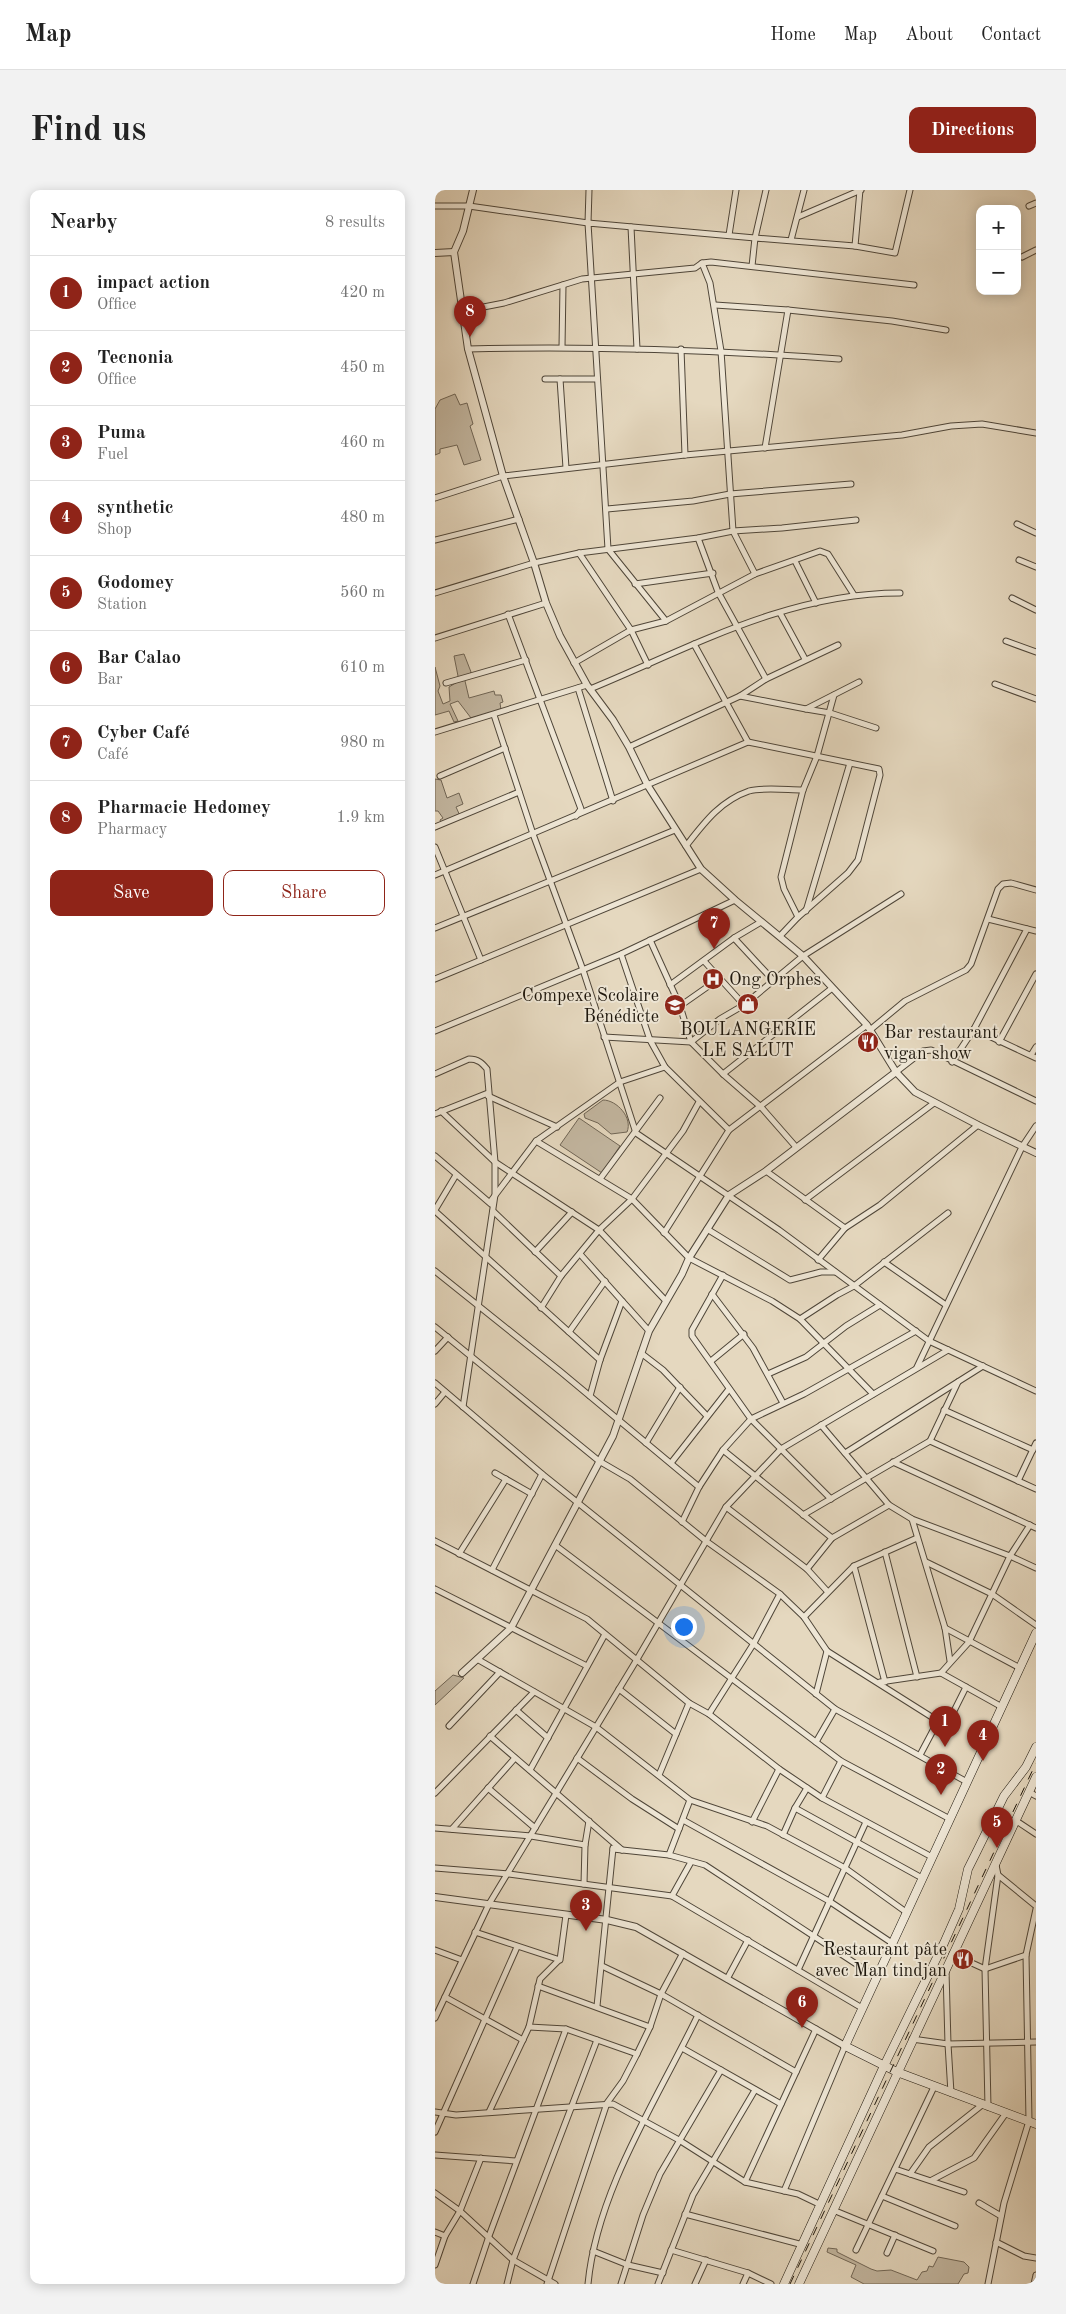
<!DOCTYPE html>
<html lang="en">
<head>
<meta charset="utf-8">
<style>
  :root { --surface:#fff; --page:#f2f2f2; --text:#222; --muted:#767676; --line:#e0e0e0; --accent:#8f2418 }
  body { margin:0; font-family:"Old Standard TT",serif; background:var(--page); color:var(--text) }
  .controls { position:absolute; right:15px; top:15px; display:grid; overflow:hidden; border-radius:10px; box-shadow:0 2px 12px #0003 }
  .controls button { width:45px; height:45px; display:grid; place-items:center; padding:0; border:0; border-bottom:1px solid var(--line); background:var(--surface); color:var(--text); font:25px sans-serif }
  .you { position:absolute; left:248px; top:1436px; width:18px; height:18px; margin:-12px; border:4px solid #fff; border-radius:50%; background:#1a73e8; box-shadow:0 0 0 8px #1a73e833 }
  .badge { display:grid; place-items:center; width:32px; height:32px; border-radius:50%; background:var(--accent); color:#fff; font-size:16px; font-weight:700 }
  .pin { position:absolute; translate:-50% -41px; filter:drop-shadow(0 1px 2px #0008) }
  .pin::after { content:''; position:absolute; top:26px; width:18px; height:15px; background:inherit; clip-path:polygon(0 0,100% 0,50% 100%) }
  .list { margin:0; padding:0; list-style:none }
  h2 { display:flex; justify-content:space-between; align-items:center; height:65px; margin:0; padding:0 20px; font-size:21px }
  h2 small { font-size:16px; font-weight:400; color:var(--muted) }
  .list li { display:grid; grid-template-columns:32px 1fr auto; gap:15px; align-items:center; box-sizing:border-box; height:75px; padding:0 20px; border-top:1px solid var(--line) }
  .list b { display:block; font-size:19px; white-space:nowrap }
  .list p { margin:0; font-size:16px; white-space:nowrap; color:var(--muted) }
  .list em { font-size:16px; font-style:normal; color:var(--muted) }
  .actions { display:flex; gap:10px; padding:15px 20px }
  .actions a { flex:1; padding:11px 0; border:1px solid var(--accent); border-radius:10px; text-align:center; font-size:18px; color:var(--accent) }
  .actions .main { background:var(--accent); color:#fff }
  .map { position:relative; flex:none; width:601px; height:2094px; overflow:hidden; border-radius:10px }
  header { display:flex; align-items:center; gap:30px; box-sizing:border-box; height:70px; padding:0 25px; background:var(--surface); border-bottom:1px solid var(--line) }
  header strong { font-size:24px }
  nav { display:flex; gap:28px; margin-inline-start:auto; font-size:18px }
  .intro { display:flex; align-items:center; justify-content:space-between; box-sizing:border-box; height:120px; padding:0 30px }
  h1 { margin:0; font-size:35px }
  .button { padding:12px 22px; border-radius:10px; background:var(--accent); color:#fff; font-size:18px; font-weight:700 }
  main { display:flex; gap:30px; padding:0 30px }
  aside { flex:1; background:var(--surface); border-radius:10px; box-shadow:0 2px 12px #0003 }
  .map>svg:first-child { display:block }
  .green { fill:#c3b7a1; stroke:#706656 }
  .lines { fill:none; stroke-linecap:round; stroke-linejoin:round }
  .minor-casing { stroke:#4f4639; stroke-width:7 }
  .tertiary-casing { stroke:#4f4639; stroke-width:8 }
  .secondary-casing { stroke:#1d160c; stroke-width:9 }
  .minor { stroke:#eee6d5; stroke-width:5 }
  .tertiary { stroke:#eee6d5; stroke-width:6 }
  .secondary { stroke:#eee6d5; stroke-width:8 }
  .rail { stroke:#1d160c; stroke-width:1; stroke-dasharray:9 9; stroke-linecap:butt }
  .labels { text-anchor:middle; stroke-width:4; stroke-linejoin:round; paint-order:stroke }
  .poi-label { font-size:18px; fill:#1d160c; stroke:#eee6d5; text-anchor:start }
</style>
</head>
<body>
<header>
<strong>Map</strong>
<nav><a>Home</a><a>Map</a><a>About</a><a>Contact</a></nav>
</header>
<div class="intro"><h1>Find us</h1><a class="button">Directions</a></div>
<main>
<aside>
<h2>Nearby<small>8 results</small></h2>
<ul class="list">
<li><span class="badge">1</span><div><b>impact action</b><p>Office</p></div><em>420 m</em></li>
<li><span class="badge">2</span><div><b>Tecnonia</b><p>Office</p></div><em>450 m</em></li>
<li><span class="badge">3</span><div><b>Puma</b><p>Fuel</p></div><em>460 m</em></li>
<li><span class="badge">4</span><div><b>synthetic</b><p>Shop</p></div><em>480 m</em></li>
<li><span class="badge">5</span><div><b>Godomey</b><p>Station</p></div><em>560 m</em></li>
<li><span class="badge">6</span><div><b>Bar Calao</b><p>Bar</p></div><em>610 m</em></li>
<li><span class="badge">7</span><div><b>Cyber Café</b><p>Café</p></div><em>980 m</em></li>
<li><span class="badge">8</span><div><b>Pharmacie Hedomey</b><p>Pharmacy</p></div><em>1.9 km</em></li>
</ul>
<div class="actions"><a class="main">Save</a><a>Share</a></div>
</aside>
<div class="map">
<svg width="601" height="2094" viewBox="0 0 601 2094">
  <rect width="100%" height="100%" fill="#e5d8bf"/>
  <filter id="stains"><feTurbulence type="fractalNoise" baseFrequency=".004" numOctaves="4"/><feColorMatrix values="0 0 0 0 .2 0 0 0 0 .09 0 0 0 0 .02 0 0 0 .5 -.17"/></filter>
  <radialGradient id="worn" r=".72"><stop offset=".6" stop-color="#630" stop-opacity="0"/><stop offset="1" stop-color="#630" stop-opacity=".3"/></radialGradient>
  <g class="green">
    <path d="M20,204L25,215L32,213L38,234L35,236L46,270L29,275L22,255L5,259V263L0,265V219L5,210Z"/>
    <path d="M29,464L36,482L30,491L34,508L59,501L60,505H66L68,512L65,513L66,520L36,528L23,511L15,514L23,531L19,532L14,521L0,525V477L5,496L3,501L8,514L15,511L14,497L24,491L19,466Z"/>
    <path d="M0,589L6,590L12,608L24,603L28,614L21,617L26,628L0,640V635L6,633L5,630L8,628L3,621H0Z"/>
    <path d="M168,910C182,910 198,928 192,942L176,944L163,933L150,928L149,924Z"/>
    <path d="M144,928L185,956L167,983L125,955Z"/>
    <path d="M18,1485L29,1488L0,1515V1501Z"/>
    <path d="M393,2058L402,2059V2062L436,2079L442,2081L456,2080L482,2090L487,2082L492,2081L494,2076L498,2077L503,2067L529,2072L534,2077L533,2083L529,2084L523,2094H429L416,2087L421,2075L392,2062Z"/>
  </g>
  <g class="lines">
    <g class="minor-casing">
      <g id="minor">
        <path d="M0,16H34L153,33L154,0"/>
        <path d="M594,16L601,13"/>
        <path d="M363,27L426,0"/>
        <path d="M196,37L202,159"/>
        <path d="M294,45L301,0"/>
        <path d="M356,50L369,0"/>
        <path d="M420,56L425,0"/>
        <path d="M587,67L601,60"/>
        <path d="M267,73L275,93L286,161L298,341L320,384"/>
        <path d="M317,76L320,48L420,56L460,63L475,0"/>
        <path d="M280,115L353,120L457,131L511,140"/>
        <path d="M28,121L69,113L147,89L260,78L267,73L276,72L479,95"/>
        <path d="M127,157L128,95"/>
        <path d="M33,159C157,156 280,160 404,169"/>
        <path d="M246,159L250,265"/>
        <path d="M110,189H162"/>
        <path d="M125,189L131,278"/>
        <path d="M330,258L353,120"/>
        <path d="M0,308L68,286L250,265L467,245L516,236L547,234L601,243"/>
        <path d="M172,319L258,311L295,304L416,294"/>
        <path d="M582,334L601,343"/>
        <path d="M263,348L283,402L331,489"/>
        <path d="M0,350L84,329"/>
        <path d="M144,363L196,440L213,475"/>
        <path d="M584,370L601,377"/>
        <path d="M360,371L381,413"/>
        <path d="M200,394L278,383"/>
        <path d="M0,403L99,373L144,363L263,348L298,341L347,338L421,330"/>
        <path d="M577,408L601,420"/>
        <path d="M345,423L370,469"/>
        <path d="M73,424L146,619L141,626"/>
        <path d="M231,431L173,359L153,33L320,48L331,0"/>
        <path d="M0,448L111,413"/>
        <path d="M571,451L601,462"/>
        <path d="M259,454L313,552"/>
        <path d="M139,473L196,440L231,431L320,384L385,361L393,364L419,405"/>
        <path d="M11,493L91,470"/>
        <path d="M560,494L601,509"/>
        <path d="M143,498L178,611"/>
        <path d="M155,499C257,457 352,403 465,403"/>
        <path d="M305,506L371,519L424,492"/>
        <path d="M371,519L395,523L441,538"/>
        <path d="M59,525L98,644L148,780L201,943L344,1040L494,1151L601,1201"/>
        <path d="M0,542L152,495"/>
        <path d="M194,557L305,506L331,489L403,455"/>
        <path d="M5,586L70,558"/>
        <path d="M0,637L84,602"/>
        <path d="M251,656C269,633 285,611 314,601C327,597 353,600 368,600"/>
        <path d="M0,657L46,770"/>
        <path d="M0,685L313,552L444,579L445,585L423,670L413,683L363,727"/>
        <path d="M371,721L415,573"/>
        <path d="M553,729L601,741"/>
        <path d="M0,738L240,640"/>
        <path d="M345,746L363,727L349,699L346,687L368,600L382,566L399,505"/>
        <path d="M299,748L338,790"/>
        <path d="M215,750L245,816L256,852L288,884L326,917L361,957"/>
        <path d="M186,764L215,850L230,877L294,940"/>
        <path d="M269,771L309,815"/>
        <path d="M0,789L266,679"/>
        <path d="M235,795L299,748L326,732"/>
        <path d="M245,816L285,788"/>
        <path d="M539,839L601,868"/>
        <path d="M435,840L470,811L531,780L536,774L563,699L568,694L576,693L601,700"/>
        <path d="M0,841L186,764L300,710"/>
        <path d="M169,847L256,852L285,829L309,815L368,766L466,704"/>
        <path d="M564,852L601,784"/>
        <path d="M596,865L601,857"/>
        <path d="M517,872L539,839L592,739"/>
        <path d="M461,882L488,861L496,860L601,911"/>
        <path d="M0,884L34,869C43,869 47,873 52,879L60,972V1005L28,1217"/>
        <path d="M288,884L396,799"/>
        <path d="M53,906L122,937"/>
        <path d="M6,921L60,972L164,1040L231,1111"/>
        <path d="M0,924L53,903"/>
        <path d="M101,951L197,1009L254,1068L337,1111L365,1129L438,1204"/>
        <path d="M0,966L56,1014"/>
        <path d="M331,981L410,1038L445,1015L543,935"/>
        <path d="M165,989L225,908"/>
        <path d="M370,1010L499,913"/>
        <path d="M55,1012L101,951L185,892L230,877"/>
        <path d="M0,1020L21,985"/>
        <path d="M0,1021L165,1170"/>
        <path d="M58,1021L126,1086"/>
        <path d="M272,1039L355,1090L386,1082H400"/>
        <path d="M229,1043L294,940L432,835"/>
        <path d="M100,1062L137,1022"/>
        <path d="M145,1064L214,1141"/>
        <path d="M383,1070L410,1038"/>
        <path d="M449,1072L511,1115"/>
        <path d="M0,1081L126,1182L264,1297"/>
        <path d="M288,1085L257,1140V1146L316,1229L396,1309"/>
        <path d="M277,1104L318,1158L348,1213"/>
        <path d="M106,1118L126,1086L164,1040L197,1009L248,941L264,912"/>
        <path d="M365,1129L402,1105L419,1096L513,1023"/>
        <path d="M0,1137L164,1271L195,1289L271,1351L345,1404L369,1427L392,1461L503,1531"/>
        <path d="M134,1142L170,1091"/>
        <path d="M0,1161L13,1147"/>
        <path d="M206,1163L228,1180L272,1226"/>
        <path d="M276,1171L309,1144"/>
        <path d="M482,1177L587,957L601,936"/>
        <path d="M333,1184L371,1167L411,1136L445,1115"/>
        <path d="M0,1193L107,1284L400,1519L532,1592"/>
        <path d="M155,1206L165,1170L187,1111"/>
        <path d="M0,1214L10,1202"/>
        <path d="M509,1220L598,1260"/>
        <path d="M386,1235L454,1315L477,1329L575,1366L601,1378"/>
        <path d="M495,1251L601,1299"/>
        <path d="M211,1253L245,1197"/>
        <path d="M288,1260L397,1348"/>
        <path d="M410,1263L548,1176"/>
        <path d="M458,1272L601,1338"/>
        <path d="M236,1273L294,1199"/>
        <path d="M60,1283L97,1304"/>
        <path d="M583,1291L601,1253"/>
        <path d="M291,1317L372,1379L392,1401"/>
        <path d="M368,1325L495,1251L523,1192"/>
        <path d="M477,1329L510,1438L515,1471"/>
        <path d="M247,1332L264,1297L288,1260L316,1229L369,1204L481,1141"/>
        <path d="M0,1351L152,1429L254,1513L274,1524L344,1579L387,1608L497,1667"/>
        <path d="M120,1355L406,1571L515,1629"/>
        <path d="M450,1362L482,1487"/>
        <path d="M24,1364L71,1289"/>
        <path d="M491,1372L557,1404L601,1435"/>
        <path d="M419,1376L450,1492"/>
        <path d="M372,1379L397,1348L454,1315"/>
        <path d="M57,1380L107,1284"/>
        <path d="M0,1399L152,1476"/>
        <path d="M369,1427L419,1376L482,1348"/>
        <path d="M510,1438L585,1478"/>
        <path d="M42,1469L161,1537L255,1610L332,1636L410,1678L471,1722"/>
        <path d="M506,1483L534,1452L575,1366L595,1335"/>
        <path d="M445,1492L506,1483L567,1517"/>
        <path d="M184,1499L241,1544"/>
        <path d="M381,1504L392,1461"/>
        <path d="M81,1520L113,1548"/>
        <path d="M274,1524L319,1453L345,1404"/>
        <path d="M14,1536L65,1482"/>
        <path d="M55,1546L187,1660"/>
        <path d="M381,1552L400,1519"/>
        <path d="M485,1565L503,1531L515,1529L531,1497"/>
        <path d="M142,1568L197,1609L244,1639"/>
        <path d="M95,1580L169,1446"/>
        <path d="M224,1585L254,1513"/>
        <path d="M53,1598L100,1638"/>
        <path d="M594,1602L601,1606"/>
        <path d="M0,1603L99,1502"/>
        <path d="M387,1608L406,1571"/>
        <path d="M360,1618L487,1688"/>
        <path d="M248,1630L394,1711L457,1753"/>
        <path d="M580,1630L601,1644"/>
        <path d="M317,1632L344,1579"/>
        <path d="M0,1638L96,1646L150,1655"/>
        <path d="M17,1639L80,1568"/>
        <path d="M348,1645L360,1618L372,1598"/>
        <path d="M178,1659L234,1665L270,1675L441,1787"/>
        <path d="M234,1665L255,1610"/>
        <path d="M0,1678L74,1684L237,1706L427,1818"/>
        <path d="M563,1685L601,1716"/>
        <path d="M149,1694L150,1655L154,1631"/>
        <path d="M237,1706L256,1672"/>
        <path d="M40,1742L125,1770L131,1725"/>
        <path d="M0,1760L27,1770"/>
        <path d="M517,1764L550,1779L591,1765"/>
        <path d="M167,1776L226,1804L361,1882"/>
        <path d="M363,1780L431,1632"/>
        <path d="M511,1781L513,1854L516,1903"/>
        <path d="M292,1789L313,1750"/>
        <path d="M103,1796L215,1837"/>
        <path d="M10,1807L88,1850"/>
        <path d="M162,1816L178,1658"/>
        <path d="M0,1828L54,1714L201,1471L291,1317L346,1259L513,1160"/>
        <path d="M94,1837L131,1839L202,1864"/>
        <path d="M477,1849L513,1854L601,1852"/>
        <path d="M247,1858L346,1914"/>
        <path d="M553,1917L550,1779L563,1685L561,1675"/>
        <path d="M0,1922L21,1925L178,1914L244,1950L310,1992L363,2004L386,2015"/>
        <path d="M54,1922L94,1837L105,1789L123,1771"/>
        <path d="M0,1942L82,1757"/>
        <path d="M0,1965L81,1971"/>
        <path d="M460,1979L529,2002"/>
        <path d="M475,1984L494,1957L547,1915"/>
        <path d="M497,1990L539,1968L571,1923"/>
        <path d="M310,1992L381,1839"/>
        <path d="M349,2001L410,1856"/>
        <path d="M0,2003L25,2021L78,2070L120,2094"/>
        <path d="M447,2006L520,2036"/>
        <path d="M544,2013L566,2026"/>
        <path d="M398,2020L498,2061"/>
        <path d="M250,2024L368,2055"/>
        <path d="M0,2042L10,2046"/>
        <path d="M561,2052L589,2066L601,2068"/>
        <path d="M236,2060L313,2083L336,2094"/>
        <path d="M421,2060L499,1897"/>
        <path d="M158,2061L193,2075L228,2083"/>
        <path d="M452,2063L460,2045"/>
        <path d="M0,2075L10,2046L25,2021L46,1968"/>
        <path d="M38,2094L54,2046L131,1839"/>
        <path d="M72,2094L78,2070L162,1850"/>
        <path d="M112,2094L172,1913L188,1891L202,1864L215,1837L226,1804L248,1763"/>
        <path d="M153,2094C162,2000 222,1910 263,1825"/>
        <path d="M186,2094L208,2025L225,1984L286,1880"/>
        <path d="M223,2094L258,2005L320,1900"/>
        <path d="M260,2094L271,2070"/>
        <path d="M308,2094L313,2083"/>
        <path d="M553,2094L569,2013L594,1931L591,1765L601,1719"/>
        <path d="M599,2094L601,2085"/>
      </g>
    </g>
    <g class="tertiary-casing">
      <g id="tertiary">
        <path d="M38,0L28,41L19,62L33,159L68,286L99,373L111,413L125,446L152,495L178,530L194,557L213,596L266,679L300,710L368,766L432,835L461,882L480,902L543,935L601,963"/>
        <path d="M0,63L19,62"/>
        <path d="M27,1483L76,1438L178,1246L214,1141L247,1084L254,1068L294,1005L331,981L461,882"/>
        <path d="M0,1707L172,1730L201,1737L410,1856"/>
      </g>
    </g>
    <g class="secondary-casing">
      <g id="secondary">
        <path d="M601,1443L410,1856L462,1882L601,1934"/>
        <path d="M349,2094L449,1876L509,1753L524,1719L533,1679L541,1663L569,1606L591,1577L601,1557"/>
        <path d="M364,2094L601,1587"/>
      </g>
    </g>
    <use href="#minor" class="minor"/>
    <use href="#tertiary" class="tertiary"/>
    <use href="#secondary" class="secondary"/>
    <path class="rail" d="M355,2094L601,1573"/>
  </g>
  <defs>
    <g id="hospital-disc" transform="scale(1.125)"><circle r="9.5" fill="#8f2418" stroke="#eee6d5"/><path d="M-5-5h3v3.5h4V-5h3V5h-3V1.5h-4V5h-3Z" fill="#fff"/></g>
    <g id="shop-disc" transform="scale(1.125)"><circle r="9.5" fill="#8f2418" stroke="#eee6d5"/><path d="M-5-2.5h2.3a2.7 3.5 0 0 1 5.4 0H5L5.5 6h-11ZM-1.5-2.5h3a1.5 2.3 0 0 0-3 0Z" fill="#fff"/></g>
    <g id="school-disc" transform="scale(1.125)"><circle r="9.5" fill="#8f2418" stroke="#eee6d5"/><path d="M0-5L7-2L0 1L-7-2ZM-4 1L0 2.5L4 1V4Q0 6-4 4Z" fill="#fff"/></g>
    <g id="restaurant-disc" transform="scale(1.125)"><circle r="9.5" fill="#8f2418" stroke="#eee6d5"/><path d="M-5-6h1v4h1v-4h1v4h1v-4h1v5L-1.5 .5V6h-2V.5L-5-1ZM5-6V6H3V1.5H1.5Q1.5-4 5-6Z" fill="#fff"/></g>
  </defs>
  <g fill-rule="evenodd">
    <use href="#hospital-disc" x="278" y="789"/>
    <use href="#shop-disc" x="313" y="814"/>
    <use href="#school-disc" x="240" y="815"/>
    <use href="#restaurant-disc" x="433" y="852"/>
    <use href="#restaurant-disc" x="528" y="1769"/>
  </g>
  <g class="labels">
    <g class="poi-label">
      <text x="294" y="795">Ong Orphes</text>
      <text x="224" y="811" text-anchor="end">Compexe Scolaire<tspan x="224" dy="21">Bénédicte</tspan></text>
      <text x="313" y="845" text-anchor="middle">BOULANGERIE<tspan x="313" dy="21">LE SALUT</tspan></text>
      <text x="449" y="848">Bar restaurant<tspan x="449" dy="21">vigan show</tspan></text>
      <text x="512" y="1765" text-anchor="end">Restaurant pâte<tspan x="512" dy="21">avec Man tindjan</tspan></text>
    </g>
  </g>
  <rect width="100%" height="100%" filter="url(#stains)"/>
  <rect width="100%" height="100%" fill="url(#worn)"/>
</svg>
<div class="controls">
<button>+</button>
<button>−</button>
</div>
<div class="you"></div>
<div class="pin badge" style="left:510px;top:1557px">1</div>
<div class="pin badge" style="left:506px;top:1605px">2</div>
<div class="pin badge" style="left:151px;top:1741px">3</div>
<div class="pin badge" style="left:548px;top:1571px">4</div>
<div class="pin badge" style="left:562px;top:1658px">5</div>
<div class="pin badge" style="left:367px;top:1838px">6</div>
<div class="pin badge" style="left:279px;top:759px">7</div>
<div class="pin badge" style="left:35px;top:147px">8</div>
</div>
</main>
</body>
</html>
